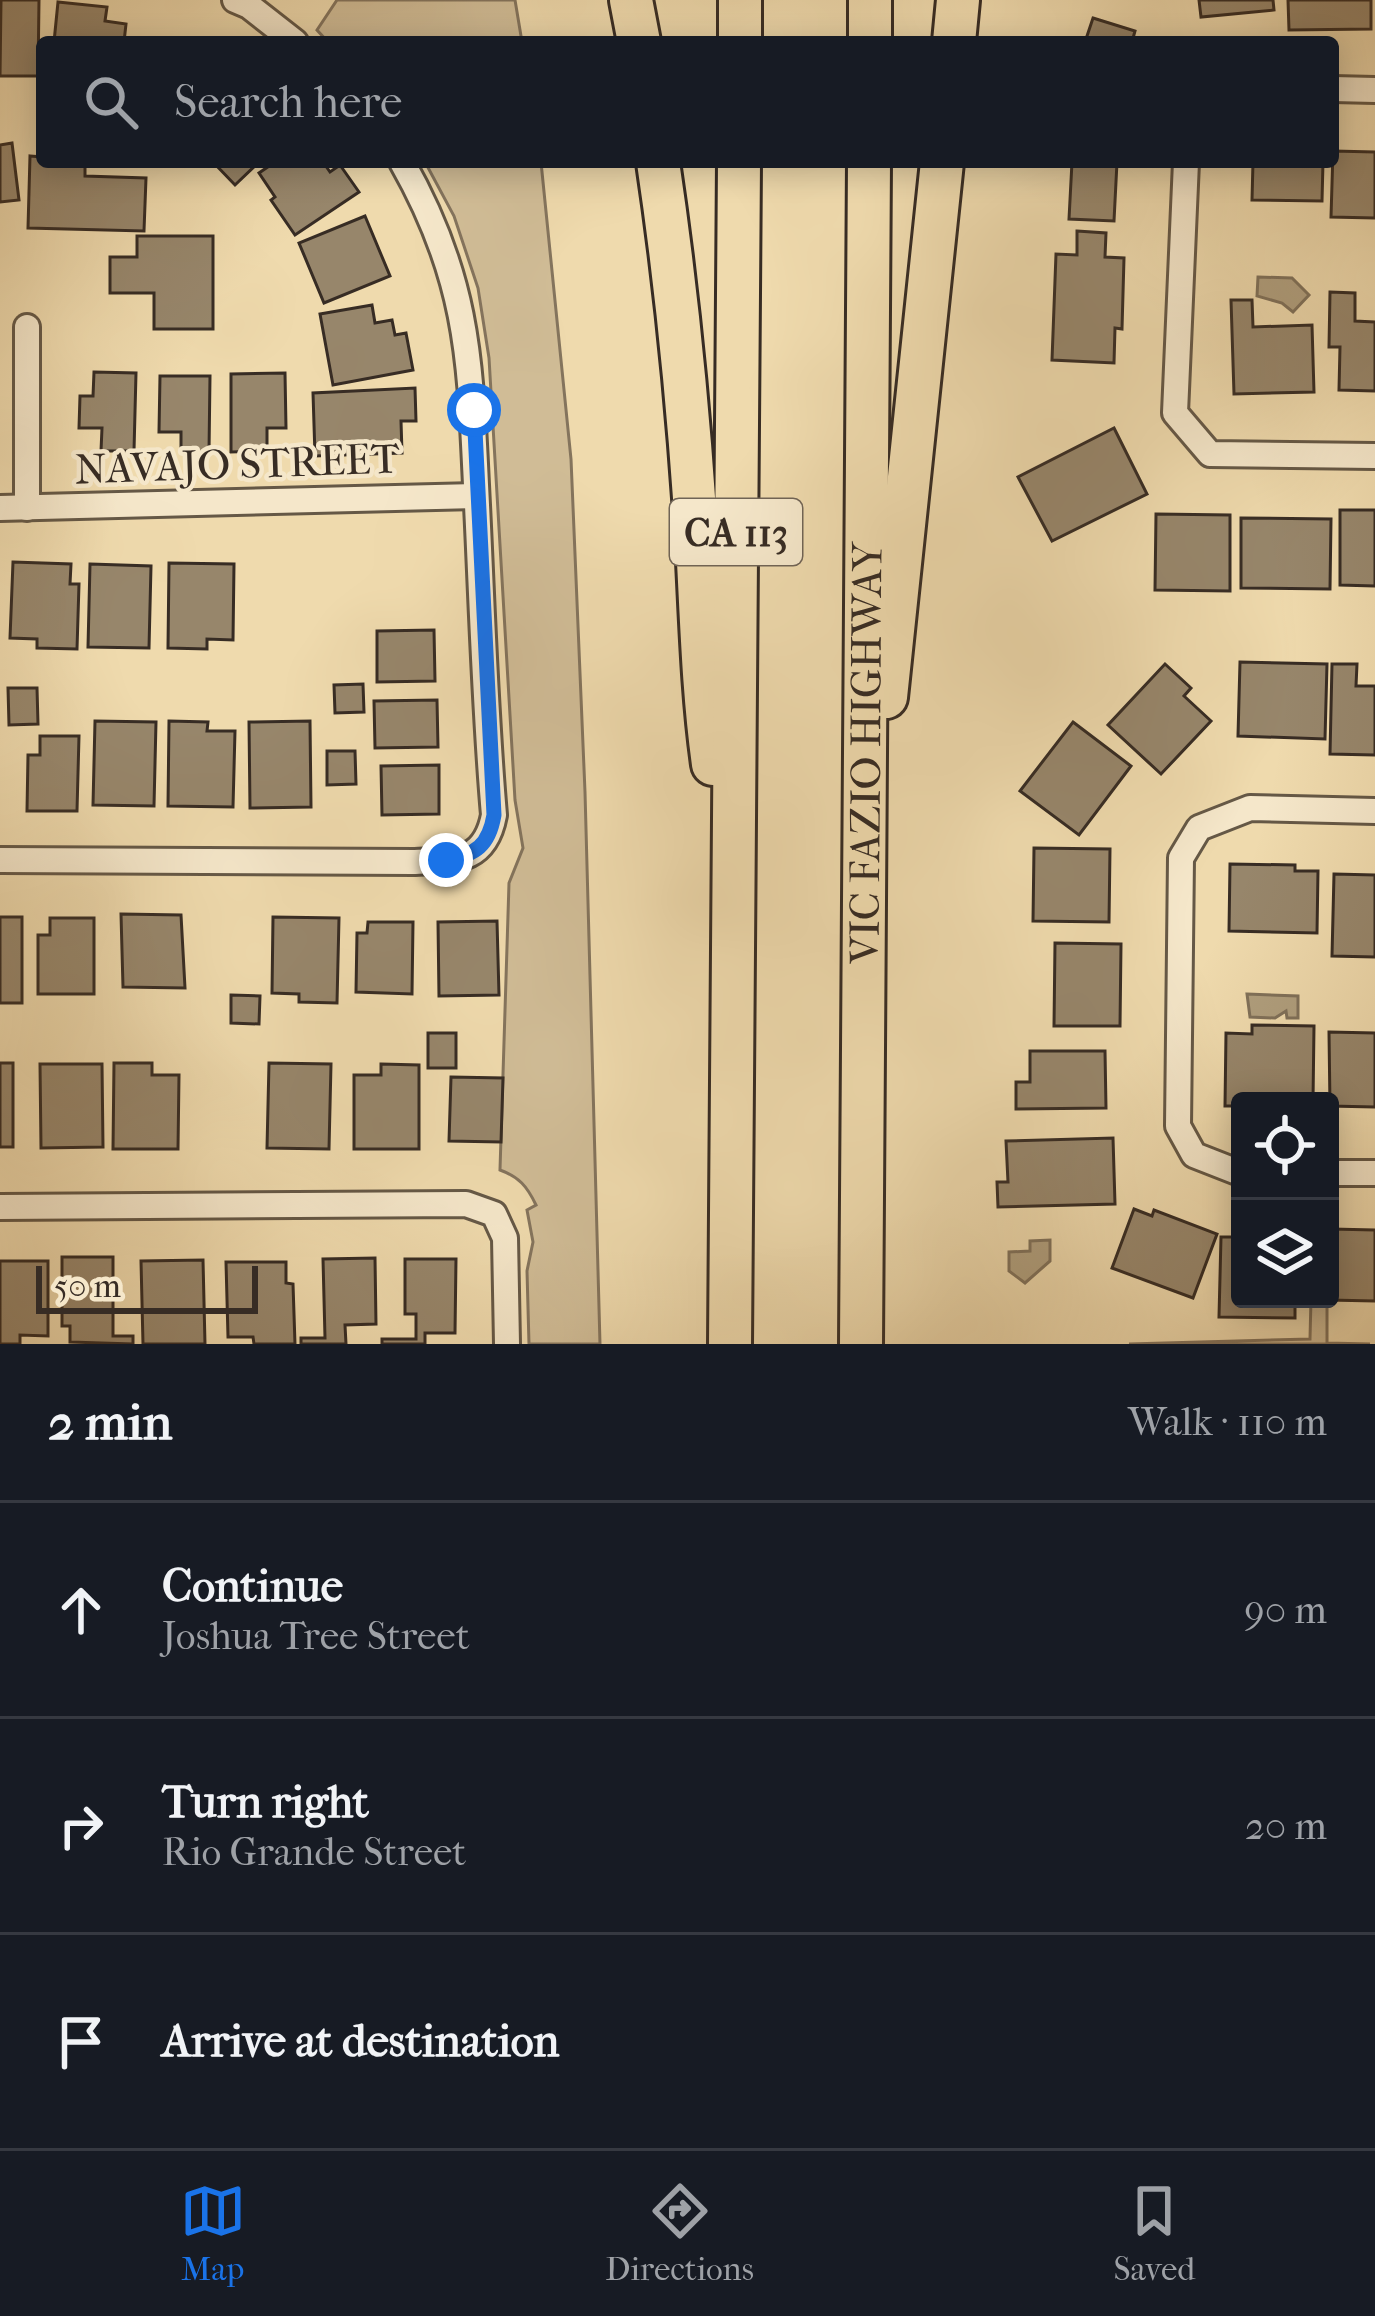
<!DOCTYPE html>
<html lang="en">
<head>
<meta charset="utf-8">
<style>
  :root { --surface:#171b24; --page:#20242c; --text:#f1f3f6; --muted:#9ea1a6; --line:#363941; --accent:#1a73e8 }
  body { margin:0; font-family:"IM FELL French Canon",serif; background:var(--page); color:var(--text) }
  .controls { position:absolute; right:36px; bottom:36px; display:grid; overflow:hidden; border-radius:12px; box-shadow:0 6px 30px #0003 }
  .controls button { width:108px; height:108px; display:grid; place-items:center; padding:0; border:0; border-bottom:3px solid var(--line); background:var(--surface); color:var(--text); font:60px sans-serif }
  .scale { position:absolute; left:36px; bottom:30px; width:222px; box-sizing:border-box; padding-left:12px; border:6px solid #372c24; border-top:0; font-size:33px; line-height:42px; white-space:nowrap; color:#372c24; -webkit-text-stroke:9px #f5e7ca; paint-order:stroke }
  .stop { position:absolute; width:36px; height:36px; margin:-27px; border:9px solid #1a73e8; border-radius:50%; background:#fff }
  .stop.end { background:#1a73e8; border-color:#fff; box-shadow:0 3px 12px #0008 }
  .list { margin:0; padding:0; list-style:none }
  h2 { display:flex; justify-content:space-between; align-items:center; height:156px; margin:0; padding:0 48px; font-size:51px }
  h2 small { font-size:39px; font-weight:400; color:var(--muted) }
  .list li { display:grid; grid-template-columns:78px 1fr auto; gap:36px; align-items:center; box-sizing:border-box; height:216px; padding:0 48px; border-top:3px solid var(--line) }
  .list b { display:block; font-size:45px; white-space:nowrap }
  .list p { margin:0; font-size:39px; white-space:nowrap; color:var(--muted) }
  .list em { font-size:39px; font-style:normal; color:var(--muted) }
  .icon { flex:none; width:66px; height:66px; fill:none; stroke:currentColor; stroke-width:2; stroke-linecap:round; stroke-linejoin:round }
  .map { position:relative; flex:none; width:1375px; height:1344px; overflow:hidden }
  .search { position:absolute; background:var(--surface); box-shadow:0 6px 30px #0003; left:36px; right:36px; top:36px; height:132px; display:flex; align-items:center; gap:30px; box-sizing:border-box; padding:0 42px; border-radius:12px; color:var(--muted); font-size:45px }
  .sheet { height:804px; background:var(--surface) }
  nav { display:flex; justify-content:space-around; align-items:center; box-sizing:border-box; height:168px; border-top:3px solid var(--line); background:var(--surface); font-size:33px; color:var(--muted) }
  nav a { display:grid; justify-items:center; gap:6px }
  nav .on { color:var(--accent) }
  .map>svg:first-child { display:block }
  .green { fill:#d0bc96; stroke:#84745d; stroke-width:3 }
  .water { fill:#b09f7e; stroke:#80715a; stroke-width:3 }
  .building { fill:#97866b; stroke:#372c24; stroke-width:3 }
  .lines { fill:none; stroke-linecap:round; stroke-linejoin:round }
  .minor-casing { stroke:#655846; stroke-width:30 }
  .motorway-casing { stroke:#372c24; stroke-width:48 }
  .minor { stroke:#f5e7ca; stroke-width:24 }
  .motorway { stroke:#efdaad; stroke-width:42 }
  .route { stroke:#1a73e8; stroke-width:15 }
  .labels { text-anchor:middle; stroke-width:9; stroke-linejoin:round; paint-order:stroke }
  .shield { fill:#f5e7ca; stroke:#706456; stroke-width:3 }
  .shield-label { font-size:39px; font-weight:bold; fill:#372c24 }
  .street-label { font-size:42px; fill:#372c24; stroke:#f5e7ca }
</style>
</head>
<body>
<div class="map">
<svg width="1375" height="1344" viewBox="0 0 1375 1344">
  <rect width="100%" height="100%" fill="#efdaad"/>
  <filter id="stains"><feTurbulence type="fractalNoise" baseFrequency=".00167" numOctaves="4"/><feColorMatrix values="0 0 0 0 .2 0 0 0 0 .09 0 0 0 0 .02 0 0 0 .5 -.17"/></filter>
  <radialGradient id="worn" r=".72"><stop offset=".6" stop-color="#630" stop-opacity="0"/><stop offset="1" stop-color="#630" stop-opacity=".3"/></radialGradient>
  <g class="green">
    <path d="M337,0H515L522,42H328L317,30Z"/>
    <path d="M425,162H541L571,459L585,792L600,1344H529L527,1271L533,1242L527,1210L536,1205C527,1186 519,1177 500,1170L509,883L523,848L515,800L489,358L478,288L454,216Z"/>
    <path d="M1311,1299H1327V1343L1370,1344H1129L1310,1339Z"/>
  </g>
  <g class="water">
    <path d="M1258,277L1292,278L1309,295L1293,312L1282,303L1257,296Z"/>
    <path d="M1247,994L1298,996V1018H1287L1286,1011L1275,1018L1250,1017Z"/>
    <path d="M1050,1240V1261L1025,1283L1009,1271V1252L1030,1251V1241Z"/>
  </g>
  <g class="building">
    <path d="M1,0H39L38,76H0Z"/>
    <path d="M1199,0H1273L1274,10L1201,17Z"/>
    <path d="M1288,0H1371V29L1289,30Z"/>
    <path d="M58,2L107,7L105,21L126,24L124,42H54Z"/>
    <path d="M1093,18L1135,31L1132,42H1085Z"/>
    <path d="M12,143L19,200L0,202V145Z"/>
    <path d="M1333,151L1375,152V218L1331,217Z"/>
    <path d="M30,156L42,157V162H85V176L146,178L144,231L28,228Z"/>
    <path d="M213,162H259L235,185Z"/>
    <path d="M275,162H323L330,172L340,165L359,192L295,235L271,200L275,197L259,173Z"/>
    <path d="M1072,162H1117L1114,221L1069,219Z"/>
    <path d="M1253,162H1323L1322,201L1252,200Z"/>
    <path d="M365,216L390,276L324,303L299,243Z"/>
    <path d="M1077,231L1106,233L1105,257L1124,258L1122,329L1115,328L1114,363L1052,360L1056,254L1077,255Z"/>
    <path d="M137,236H213V329H154V293H110V257H137Z"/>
    <path d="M1330,292L1355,293V321L1375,322V391L1339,390L1340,347H1329Z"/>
    <path d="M1231,300H1252L1253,327L1312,325L1314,392L1234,394Z"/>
    <path d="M372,305L375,323L392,320L395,335L406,333L413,370L333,385L320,314Z"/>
    <path d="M94,372L136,373L134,451H101L102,428H79L80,396H93Z"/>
    <path d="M285,373L286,428H267V451L231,452V374Z"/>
    <path d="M160,376H210L209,452H181V432H159Z"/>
    <path d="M415,388L416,421H401L402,453L315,456L313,393Z"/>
    <path d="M1114,428L1147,494L1052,541L1018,477Z"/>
    <path d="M1340,510H1375V586L1340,585Z"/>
    <path d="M1156,514L1230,515V591L1155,590Z"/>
    <path d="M1241,518L1331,519L1330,589L1241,588Z"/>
    <path d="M13,562L71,564L70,584H79L77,649L37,648V639L10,638Z"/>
    <path d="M169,563L234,564L233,640L207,639V649L168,648Z"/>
    <path d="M90,564L151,566L149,648L88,647Z"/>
    <path d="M434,630L435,681L377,682V631Z"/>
    <path d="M1240,662L1327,664L1325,739L1238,736Z"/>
    <path d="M1165,664L1191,688L1184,696L1211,721L1161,774L1108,725Z"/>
    <path d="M1332,664H1357L1356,686H1375V755L1330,754Z"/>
    <path d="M363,684L364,712L335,713L334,685Z"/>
    <path d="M8,688H37L38,724L9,725Z"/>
    <path d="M437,700L438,747L375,748L374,701Z"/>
    <path d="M95,721L156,722L154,806L93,805Z"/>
    <path d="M169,721L208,722L207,731H235L233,807L168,806Z"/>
    <path d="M310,721L311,807L250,808L249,722Z"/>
    <path d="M1073,722L1131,766L1079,835L1020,791Z"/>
    <path d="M40,736H79L77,811H27L28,755H40Z"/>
    <path d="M327,751H355L356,784L327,785Z"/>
    <path d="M439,765V814L382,815L381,766Z"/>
    <path d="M1034,848L1110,849L1109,922L1033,921Z"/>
    <path d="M1230,864L1295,865V871H1318L1317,933L1229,931Z"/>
    <path d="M1334,874L1375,875V957L1332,956Z"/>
    <path d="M121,914L181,915L185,988L123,987Z"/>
    <rect x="0" y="917" width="22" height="86"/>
    <path d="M273,917L339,918L337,1003L299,1002V994L272,993Z"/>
    <path d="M50,918H94V994H38V935H50Z"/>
    <path d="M497,921L499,995L439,996L438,922Z"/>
    <path d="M368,922H413L412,994L356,992L357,933H367Z"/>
    <path d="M1055,943L1121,944L1120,1026H1054Z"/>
    <path d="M231,995L260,996L259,1024L231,1023Z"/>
    <path d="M1252,1025L1314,1026L1313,1101H1240V1106H1225L1226,1033L1252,1034Z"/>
    <path d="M1329,1032L1375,1033V1107L1330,1106Z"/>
    <rect x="428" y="1033" width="28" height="35"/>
    <path d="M1030,1051H1105L1106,1108L1016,1109V1082H1030Z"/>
    <rect x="0" y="1063" width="13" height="84"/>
    <path d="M114,1063H152V1075H179L178,1149H113Z"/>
    <path d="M269,1063L331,1064L329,1149L267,1148Z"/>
    <path d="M40,1064H102L103,1147L41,1148Z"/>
    <path d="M381,1064L419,1065V1149H354V1075H381Z"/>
    <path d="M451,1077L503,1078L501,1142L449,1141Z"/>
    <path d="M1113,1138L1115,1204L998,1207L997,1182H1008L1006,1141Z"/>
    <path d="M1134,1209L1152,1216L1154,1210L1217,1234L1193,1298L1112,1268Z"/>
    <path d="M1331,1229L1375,1230V1301L1329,1300Z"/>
    <path d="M1221,1237H1240V1299H1295V1318L1219,1317Z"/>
    <path d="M62,1257H113V1336H133V1344L70,1342V1326H62Z"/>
    <path d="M375,1258L376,1324L345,1325L346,1344H301V1338H325L323,1259Z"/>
    <path d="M405,1259H456L455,1333H425V1344H382V1339H416V1314H405Z"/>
    <path d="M203,1260L205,1344H143L141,1261Z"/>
    <path d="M0,1261H48V1336L20,1335V1344H0Z"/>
    <path d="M226,1262H286V1283L293,1284L295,1344H254L253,1337H228Z"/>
  </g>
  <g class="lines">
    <g class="minor-casing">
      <g id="minor">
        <path d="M235,0L249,6L295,42"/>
        <path d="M1333,89L1375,90"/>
        <path d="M1186,162L1175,413L1210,454L1375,456"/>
        <path d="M27,327V508"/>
        <path d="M0,508L476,496"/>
        <path d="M0,860L415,862C455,860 485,863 494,815C485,712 482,608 477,505C470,369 472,285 402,162"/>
        <path d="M1240,1173L1194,1155L1178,1126L1181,858L1199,828L1250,808L1375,811"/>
        <path d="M1330,1173H1375"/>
        <path d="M0,1207L466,1204L494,1214L505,1238L507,1344"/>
      </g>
    </g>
    <g class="motorway-casing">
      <g id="motorway">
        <path d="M631,0L639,42"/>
        <path d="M740,42V0"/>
        <path d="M870,42V0"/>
        <path d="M954,42L958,0"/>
        <path d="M658,162C676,283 688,404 696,526C701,606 702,685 713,764"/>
        <path d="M886,697L942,162"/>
        <path d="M730,1344L739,162"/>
        <path id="s1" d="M861,1344L869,162"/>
      </g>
    </g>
    <use href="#minor" class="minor"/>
    <use href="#motorway" class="motorway"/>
  </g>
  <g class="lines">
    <path class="route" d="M446,860C476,855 489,845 494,815L474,410"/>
  </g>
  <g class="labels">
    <rect class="shield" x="670" y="499" width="132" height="66" rx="9"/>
    <g class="shield-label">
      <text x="736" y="546">CA 113</text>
    </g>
    <g class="street-label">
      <text transform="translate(237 463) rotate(-2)" y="15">NAVAJO STREET</text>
      <text dy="15" stroke="none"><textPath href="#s1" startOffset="591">VIC FAZIO HIGHWAY</textPath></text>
    </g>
  </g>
  <rect width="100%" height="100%" filter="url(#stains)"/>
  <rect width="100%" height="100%" fill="url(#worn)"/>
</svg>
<div class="controls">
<button><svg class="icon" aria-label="locate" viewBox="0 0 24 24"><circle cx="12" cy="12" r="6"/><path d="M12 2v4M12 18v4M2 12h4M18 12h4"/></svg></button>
<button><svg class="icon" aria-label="layers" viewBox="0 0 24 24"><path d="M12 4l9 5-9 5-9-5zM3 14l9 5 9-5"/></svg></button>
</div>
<div class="scale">50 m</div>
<div class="stop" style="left:474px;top:410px"></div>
<div class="stop end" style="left:446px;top:860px"></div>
<div class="search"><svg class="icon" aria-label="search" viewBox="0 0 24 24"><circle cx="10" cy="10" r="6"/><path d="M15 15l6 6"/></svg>Search here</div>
</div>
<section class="sheet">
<h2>2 min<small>Walk · 110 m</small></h2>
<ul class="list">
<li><svg class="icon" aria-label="ahead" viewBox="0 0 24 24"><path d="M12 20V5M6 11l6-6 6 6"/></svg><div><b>Continue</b><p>Joshua Tree Street</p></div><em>90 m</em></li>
<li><svg class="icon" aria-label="right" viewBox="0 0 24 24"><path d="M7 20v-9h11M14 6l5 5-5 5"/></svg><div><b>Turn right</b><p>Rio Grande Street</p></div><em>20 m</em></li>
<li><svg class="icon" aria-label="arrive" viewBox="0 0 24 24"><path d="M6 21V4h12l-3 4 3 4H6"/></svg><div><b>Arrive at destination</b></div></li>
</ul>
</section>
<nav>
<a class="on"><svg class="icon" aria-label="map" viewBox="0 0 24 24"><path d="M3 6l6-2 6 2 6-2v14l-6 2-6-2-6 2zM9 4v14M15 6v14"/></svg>Map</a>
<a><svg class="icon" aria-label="directions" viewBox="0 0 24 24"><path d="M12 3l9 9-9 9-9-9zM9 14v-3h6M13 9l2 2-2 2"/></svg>Directions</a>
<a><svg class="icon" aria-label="saved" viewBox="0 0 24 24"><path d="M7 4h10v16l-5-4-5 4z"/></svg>Saved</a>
</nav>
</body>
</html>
